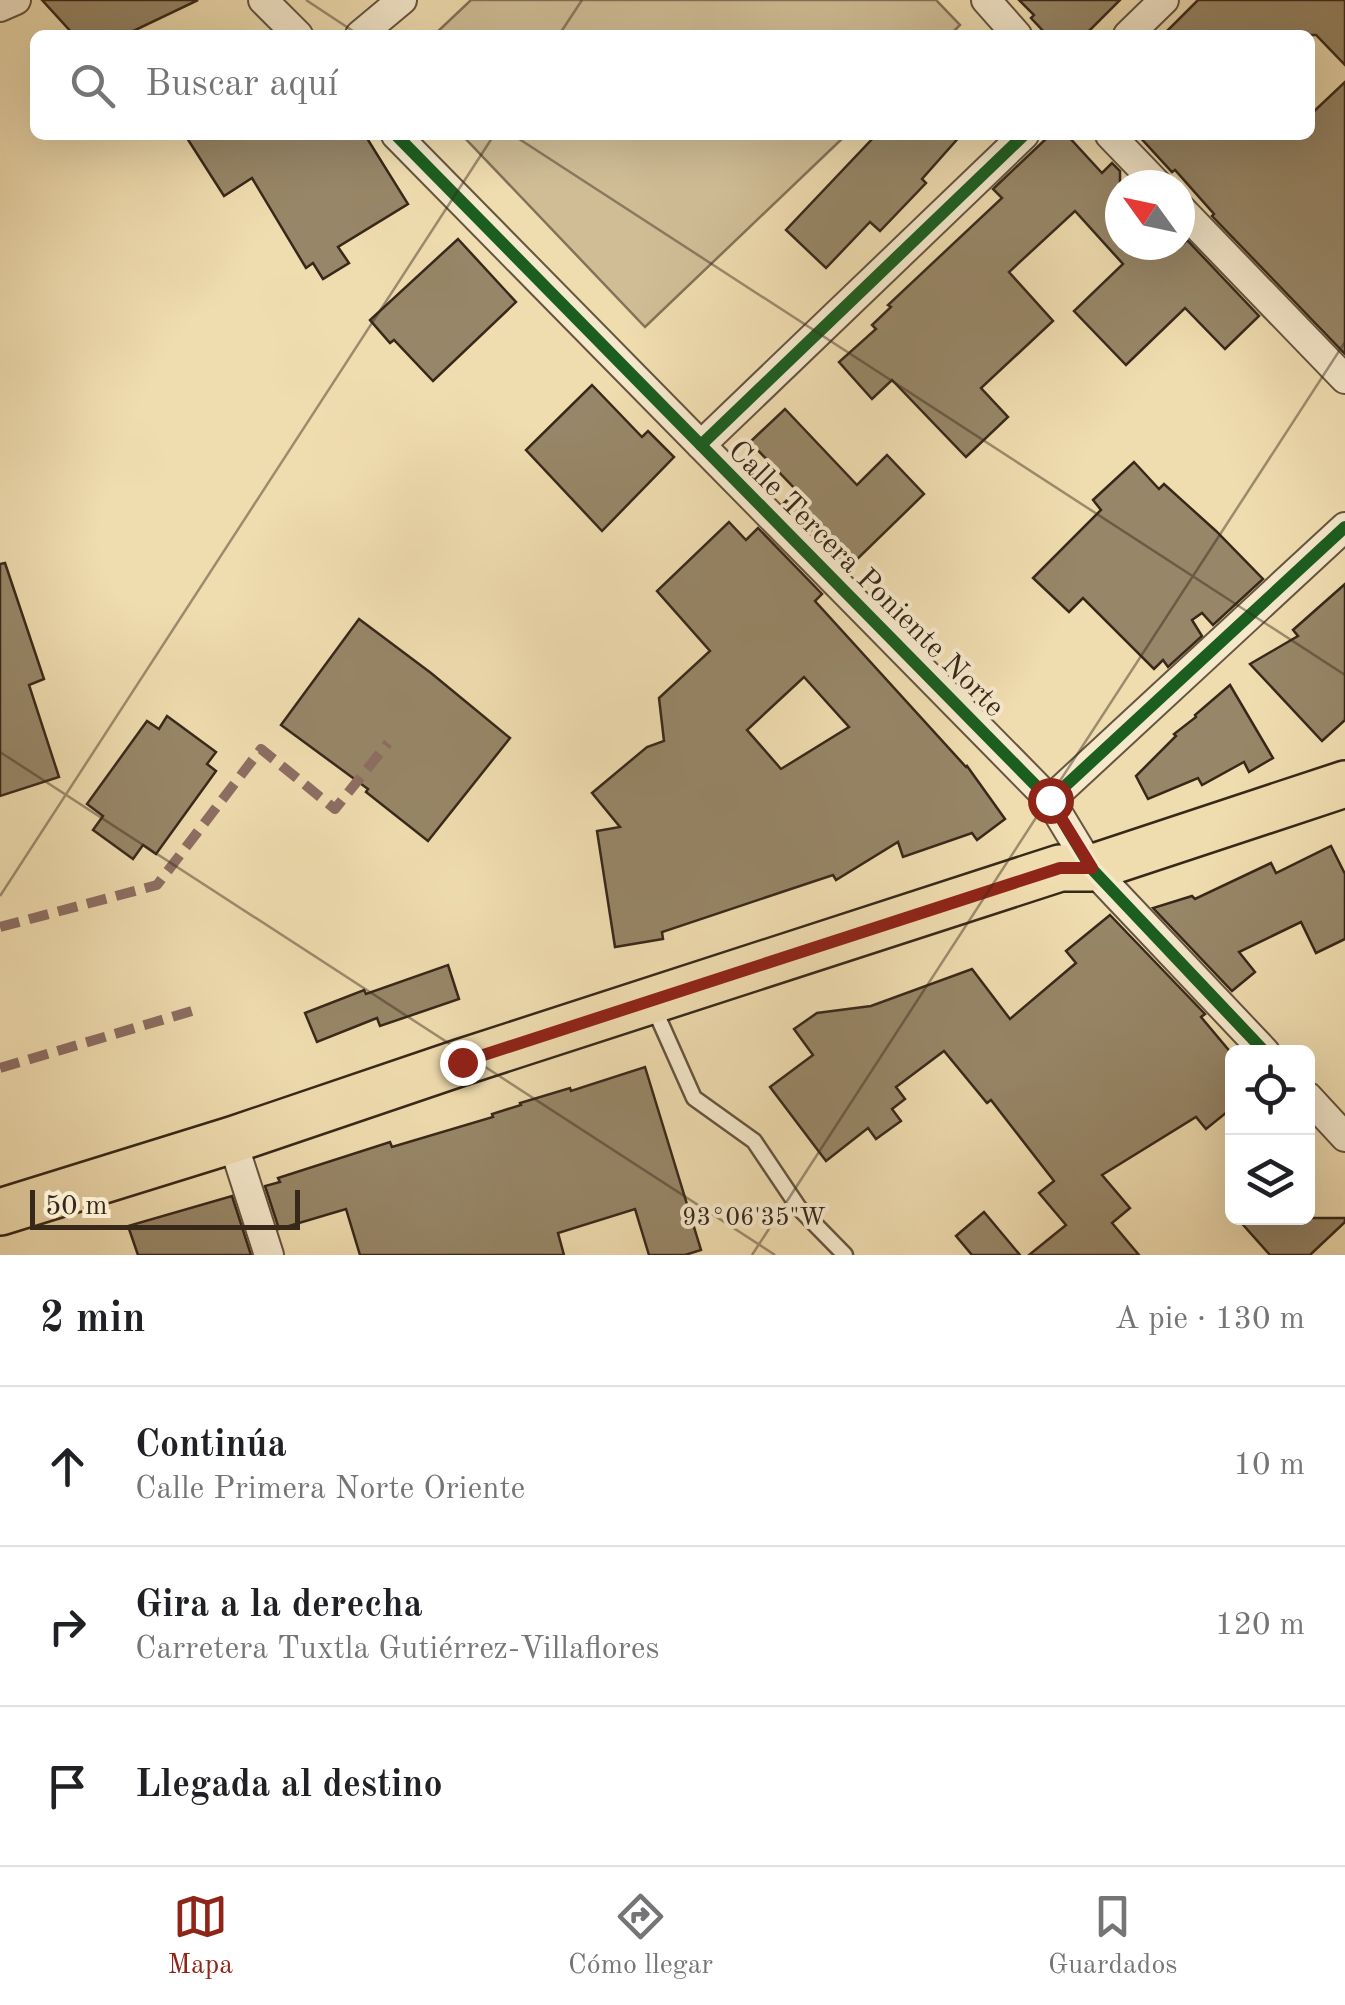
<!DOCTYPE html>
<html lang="es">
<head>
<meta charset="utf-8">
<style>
  :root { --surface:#fff; --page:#f6f6f6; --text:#202124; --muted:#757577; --line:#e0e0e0; --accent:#8f2418 }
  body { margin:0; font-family:"Old Standard TT",serif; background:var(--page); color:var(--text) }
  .controls { position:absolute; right:30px; bottom:30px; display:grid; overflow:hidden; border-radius:15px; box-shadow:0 10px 40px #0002 }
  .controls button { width:90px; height:90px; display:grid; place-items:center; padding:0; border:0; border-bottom:2px solid var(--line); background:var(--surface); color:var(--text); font:50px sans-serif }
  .compass { position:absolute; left:1105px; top:170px; width:90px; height:90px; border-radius:50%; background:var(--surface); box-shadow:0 10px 40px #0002; rotate:303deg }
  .scale { position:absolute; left:30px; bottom:25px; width:270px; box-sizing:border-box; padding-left:10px; border:5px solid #38281a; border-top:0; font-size:28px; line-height:35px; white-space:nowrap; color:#38281a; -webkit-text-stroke:8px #f5e8cb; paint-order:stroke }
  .stop { position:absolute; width:30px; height:30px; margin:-22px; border:8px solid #8f2418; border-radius:50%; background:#fff }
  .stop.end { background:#8f2418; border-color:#fff; box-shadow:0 2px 10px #0008 }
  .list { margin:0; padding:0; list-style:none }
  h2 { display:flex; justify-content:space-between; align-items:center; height:130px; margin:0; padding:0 40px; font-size:42px }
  h2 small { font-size:32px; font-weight:400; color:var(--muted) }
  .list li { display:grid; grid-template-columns:65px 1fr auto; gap:30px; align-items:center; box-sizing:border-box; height:160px; padding:0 40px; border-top:2px solid var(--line) }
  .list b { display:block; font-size:38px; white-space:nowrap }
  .list p { margin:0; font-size:32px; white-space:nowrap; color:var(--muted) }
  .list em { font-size:32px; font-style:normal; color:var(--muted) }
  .icon { flex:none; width:55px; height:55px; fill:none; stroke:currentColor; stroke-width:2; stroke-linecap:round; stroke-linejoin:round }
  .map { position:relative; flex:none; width:1345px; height:1255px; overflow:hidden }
  .search { position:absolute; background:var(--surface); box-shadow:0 10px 40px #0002; left:30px; right:30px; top:30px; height:110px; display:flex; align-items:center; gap:25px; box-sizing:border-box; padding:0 35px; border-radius:15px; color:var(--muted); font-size:38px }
  .sheet { height:610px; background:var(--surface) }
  nav { display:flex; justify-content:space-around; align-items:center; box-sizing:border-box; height:140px; border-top:2px solid var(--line); background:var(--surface); font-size:28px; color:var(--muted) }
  nav a { display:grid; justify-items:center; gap:5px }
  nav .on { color:var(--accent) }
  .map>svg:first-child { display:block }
  .green { fill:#d0bd96; stroke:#847258; stroke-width:2.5 }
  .building { fill:#978667; stroke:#38281a; stroke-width:2.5; fill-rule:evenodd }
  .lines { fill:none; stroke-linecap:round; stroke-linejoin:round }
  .service-casing { stroke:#66553f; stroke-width:19 }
  .minor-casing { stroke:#66553f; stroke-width:32 }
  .primary-casing { stroke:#38281a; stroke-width:50 }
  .service { stroke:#f5e8cb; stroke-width:14 }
  .minor { stroke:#f5e8cb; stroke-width:28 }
  .primary { stroke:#efdcaf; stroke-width:45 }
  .quiet { stroke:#8d6e63; stroke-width:10; stroke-dasharray:20 10; stroke-linecap:butt }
  .cycleway-casing { stroke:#f5e8cb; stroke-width:19 }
  .cycleway { stroke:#1b5e20; stroke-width:12 }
  .route { stroke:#8f2418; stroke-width:12 }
  .ticks { fill:none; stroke:#38281a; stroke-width:2.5; stroke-opacity:0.45 }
  .labels { text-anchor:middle; stroke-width:8; stroke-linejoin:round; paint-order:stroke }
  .street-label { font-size:30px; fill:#38281a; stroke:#f5e8cb }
  .ticks-label { font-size:25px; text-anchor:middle; fill:#38281a; stroke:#f5e8cb; stroke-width:8; stroke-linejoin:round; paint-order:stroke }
</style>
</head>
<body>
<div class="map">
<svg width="1345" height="1255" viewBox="0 0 1345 1255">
  <rect width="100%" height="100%" fill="#efdcaf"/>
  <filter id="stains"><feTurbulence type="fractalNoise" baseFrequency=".002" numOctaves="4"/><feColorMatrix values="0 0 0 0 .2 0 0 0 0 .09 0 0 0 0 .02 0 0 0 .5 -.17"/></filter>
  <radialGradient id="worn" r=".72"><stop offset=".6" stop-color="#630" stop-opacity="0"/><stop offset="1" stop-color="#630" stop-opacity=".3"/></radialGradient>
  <g class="green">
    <path d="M471,0H936L960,25L950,35H434Z"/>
    <path d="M462,135H846L645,327Z"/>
  </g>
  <g class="building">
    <path d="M42,0H198L125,35H74Z"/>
    <path d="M1019,0H1120L1085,35H1047L1031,18L1034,15Z"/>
    <path d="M1198,0H1345V65L1316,35H1163Z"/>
    <path d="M1345,82V354L1212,216L1214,214L1175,170L1172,172L1138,135H1310V115Z"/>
    <path d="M185,135H365L408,204L338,247L349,263L323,279L313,263L306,268L252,178L224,196Z"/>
    <path d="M876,135H961L922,179L926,183L880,231L870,222L826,268L786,230Z"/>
    <path d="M1050,135H1067L1102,173L1112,163L1120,171V245H1182L1187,240L1259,316L1225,349L1185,308L1126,365L1074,311L1123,264L1075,211L1009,272L1053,321L981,388L1008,417L966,457L892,380L872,399L839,362L876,329L872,325L891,307L888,305L1002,198L993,189Z"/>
    <path d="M458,239L516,302L433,381L394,340L390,343L370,320Z"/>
    <path d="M592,385L642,437L648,431L674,457L602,531L526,450Z"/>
    <path d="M785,409L857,485L887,455L924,494L847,569L783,504L797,491L750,442Z"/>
    <path d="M1134,462L1159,489L1164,484L1216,531L1263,579L1213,625L1202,613L1192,620L1202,636L1168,667L1163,660L1154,669L1083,598L1069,612L1033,578L1101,510L1093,500Z"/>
    <path d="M729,522L746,540L758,528L822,594L815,601L966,767L967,766L1005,819L977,840L972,833L903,857L898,842L836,880L833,875L662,932L663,939L615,947L597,831L620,827L592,793L647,747L664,741L659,698L710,651L657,591ZM804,677L849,727L781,769L747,730Z"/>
    <path d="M5,563L44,679L29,685L59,777L0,796V564Z"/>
    <path d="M1345,584V720L1322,741L1250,664L1298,636L1293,630Z"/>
    <path d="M359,619L431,673L510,738L428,841L366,792L368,789L281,725Z"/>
    <path d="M1230,685L1273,758L1249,772L1244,762L1202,785L1198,778L1148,799L1136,776L1176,736L1174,734L1196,717L1195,715Z"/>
    <path d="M167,716L216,752L207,764L216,771L156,854L143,845L133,859L93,830L103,816L87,804L147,721L159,729Z"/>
    <path d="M1331,846L1345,874V939L1316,953L1301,922L1239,952L1255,972L1232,991L1153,908L1192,896L1195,899L1271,863L1276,873Z"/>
    <path d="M1110,915L1205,1014L1201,1017L1232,1054V1108L1206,1129L1196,1117L1102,1175L1130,1208L1112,1223L1139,1255H1029L1066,1225L1039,1193L1054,1181L991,1100L987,1103L944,1051L896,1087L905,1099L892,1109L901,1121L876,1139L868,1128L826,1161L770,1087L813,1055L794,1029L817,1013L871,1006L972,969L1010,1019L1076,963L1066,951Z"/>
    <path d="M448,965L459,999L380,1026L377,1018L317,1042L305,1013L364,990L366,994Z"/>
    <path d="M645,1067L701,1250L685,1255H649L635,1209L558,1233L564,1255H360L346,1209L279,1229L265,1186L280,1182L278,1178L390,1142L392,1147L493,1117L492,1114L521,1105L520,1103L570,1088L571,1091Z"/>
    <path d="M232,1196L251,1255H138L128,1226Z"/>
    <path d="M984,1212L1020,1255H972L956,1236Z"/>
    <path d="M1237,1218H1345V1222L1310,1255H1270Z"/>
  </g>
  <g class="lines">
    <g class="service-casing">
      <path id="service" d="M653,1006L694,1098L754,1141L799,1208L845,1255"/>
    </g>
    <g class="minor-casing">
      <g id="minor">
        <path d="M263,0L298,35"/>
        <path d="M986,0L1017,35"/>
        <path d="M0,7L16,0"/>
        <path d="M360,35L402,0"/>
        <path d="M1128,35L1164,0"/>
        <path d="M396,135L1050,800L1091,868L1265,1052"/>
        <path d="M1110,135L1158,185"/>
        <path d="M1180,208L1345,379"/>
        <path d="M701,445L1024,135"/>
        <path d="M1050,800L1345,527"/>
        <path d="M1308,1097L1345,1137"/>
        <path d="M232,1140L269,1255"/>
      </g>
    </g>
    <g class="primary-casing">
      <path id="primary" d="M0,1212L232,1140L462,1062L1060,868H1091L1345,784"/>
    </g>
    <use href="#service" class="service"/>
    <use href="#minor" class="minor"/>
    <use href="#primary" class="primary"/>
    <g class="quiet">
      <path d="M0,927L157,885L261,749L335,809L388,743"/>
      <path d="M0,1068L192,1011"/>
    </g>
    <g class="cycleway-casing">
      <g id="cycleway">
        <path d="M396,135L1050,800L1091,868L1265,1052"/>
        <path d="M701,445L1024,135"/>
        <path d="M1050,800L1345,527"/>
      </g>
    </g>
    <use href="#cycleway" class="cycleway"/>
  </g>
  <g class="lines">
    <path class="route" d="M462,1062L1060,868H1092L1050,800"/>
  </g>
  <path class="ticks" d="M306,0L359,35M559,35L582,0M513,135L1345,675M0,752L775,1255M0,896L494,135M752,1255L1345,342"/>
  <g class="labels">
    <g class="street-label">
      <text transform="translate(867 578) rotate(45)" y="10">Calle Tercera Poniente Norte</text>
    </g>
  </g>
  <g class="ticks-label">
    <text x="754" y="1225">93°06'35"W</text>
  </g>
  <rect width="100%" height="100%" filter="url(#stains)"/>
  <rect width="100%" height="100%" fill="url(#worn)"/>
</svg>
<div class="controls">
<button><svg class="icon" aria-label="locate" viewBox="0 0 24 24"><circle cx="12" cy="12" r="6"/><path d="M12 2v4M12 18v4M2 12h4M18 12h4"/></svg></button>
<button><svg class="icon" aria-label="layers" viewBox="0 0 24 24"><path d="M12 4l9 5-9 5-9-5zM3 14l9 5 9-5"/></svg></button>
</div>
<svg class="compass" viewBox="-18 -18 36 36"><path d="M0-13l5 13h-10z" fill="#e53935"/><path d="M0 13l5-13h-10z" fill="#757577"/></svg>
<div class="scale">50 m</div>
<div class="stop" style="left:1050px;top:800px"></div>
<div class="stop end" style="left:462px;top:1062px"></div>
<div class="search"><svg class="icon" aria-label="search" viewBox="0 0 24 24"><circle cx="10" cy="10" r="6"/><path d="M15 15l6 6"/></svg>Buscar aquí</div>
</div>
<section class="sheet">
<h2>2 min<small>A pie · 130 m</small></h2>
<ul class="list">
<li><svg class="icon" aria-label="ahead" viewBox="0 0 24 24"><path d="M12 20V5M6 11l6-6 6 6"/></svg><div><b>Continúa</b><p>Calle Primera Norte Oriente</p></div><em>10 m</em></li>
<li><svg class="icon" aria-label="right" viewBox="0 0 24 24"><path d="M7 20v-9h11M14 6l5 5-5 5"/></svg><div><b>Gira a la derecha</b><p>Carretera Tuxtla Gutiérrez-Villaflores</p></div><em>120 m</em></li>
<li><svg class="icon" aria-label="arrive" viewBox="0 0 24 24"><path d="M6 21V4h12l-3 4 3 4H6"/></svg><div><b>Llegada al destino</b></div></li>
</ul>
</section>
<nav>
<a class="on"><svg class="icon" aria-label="map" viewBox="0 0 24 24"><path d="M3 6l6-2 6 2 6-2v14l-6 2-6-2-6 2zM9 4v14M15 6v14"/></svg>Mapa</a>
<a><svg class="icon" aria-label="directions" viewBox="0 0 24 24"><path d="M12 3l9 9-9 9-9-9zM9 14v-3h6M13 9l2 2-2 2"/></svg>Cómo llegar</a>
<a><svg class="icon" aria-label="saved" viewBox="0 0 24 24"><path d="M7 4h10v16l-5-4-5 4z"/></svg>Guardados</a>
</nav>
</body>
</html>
